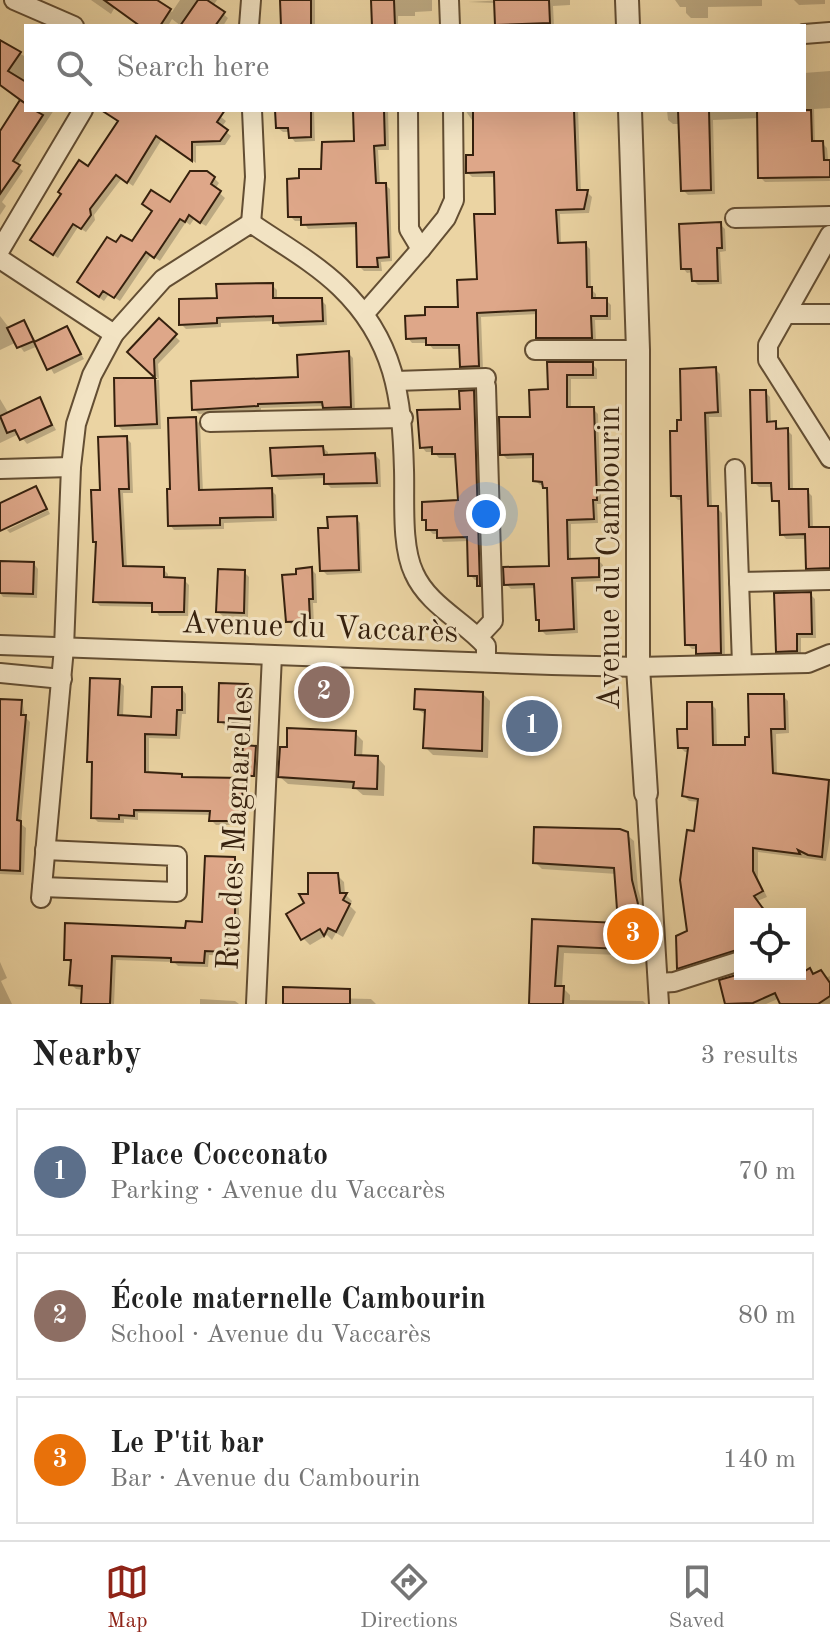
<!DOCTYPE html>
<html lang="en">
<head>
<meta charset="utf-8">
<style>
  :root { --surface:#fff; --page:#f6f6f6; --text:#222; --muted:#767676; --line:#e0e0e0; --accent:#8f2418 }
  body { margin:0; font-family:"Old Standard TT",serif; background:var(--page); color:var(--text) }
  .controls { position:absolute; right:24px; bottom:24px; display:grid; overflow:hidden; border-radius:0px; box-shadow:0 8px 32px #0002 }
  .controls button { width:72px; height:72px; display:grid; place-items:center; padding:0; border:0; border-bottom:2px solid var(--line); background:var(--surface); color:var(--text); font:40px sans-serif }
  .you { position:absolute; left:486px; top:514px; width:28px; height:28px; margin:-20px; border:6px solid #fff; border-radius:50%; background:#1a73e8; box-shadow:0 0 0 12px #1a73e833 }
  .badge { display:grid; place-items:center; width:52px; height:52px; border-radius:50%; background:var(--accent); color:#fff; font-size:26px; font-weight:700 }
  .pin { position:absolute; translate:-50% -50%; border:4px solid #fff; box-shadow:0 2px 8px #0006 }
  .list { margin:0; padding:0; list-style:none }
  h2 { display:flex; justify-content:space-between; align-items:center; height:104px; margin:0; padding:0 32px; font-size:34px }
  h2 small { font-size:26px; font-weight:400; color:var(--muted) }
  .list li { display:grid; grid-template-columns:52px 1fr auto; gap:24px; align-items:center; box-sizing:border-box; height:128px; margin:0 16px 16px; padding:0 16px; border:2px solid var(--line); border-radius:0px }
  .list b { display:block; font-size:30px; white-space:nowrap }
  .list p { margin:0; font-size:26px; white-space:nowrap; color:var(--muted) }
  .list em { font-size:26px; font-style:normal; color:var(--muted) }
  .icon { flex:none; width:44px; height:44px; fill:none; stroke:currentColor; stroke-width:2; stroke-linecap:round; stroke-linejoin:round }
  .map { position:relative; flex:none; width:830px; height:1004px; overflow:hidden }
  .search { position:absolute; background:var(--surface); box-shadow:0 8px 32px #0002; left:24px; right:24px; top:24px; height:88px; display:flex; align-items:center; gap:20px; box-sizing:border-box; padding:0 28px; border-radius:0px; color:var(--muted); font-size:30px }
  .sheet { height:536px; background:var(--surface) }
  nav { display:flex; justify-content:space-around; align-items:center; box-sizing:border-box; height:112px; border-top:2px solid var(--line); background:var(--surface); font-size:22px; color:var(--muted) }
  nav a { display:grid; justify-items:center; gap:4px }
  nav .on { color:var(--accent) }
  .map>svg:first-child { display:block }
  .shadow { fill:#0003 }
  .building { fill:#dea789; stroke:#36210e; stroke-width:2 }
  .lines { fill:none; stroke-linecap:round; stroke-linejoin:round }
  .minor-casing { stroke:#634e33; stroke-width:22 }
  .tertiary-casing { stroke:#634e33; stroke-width:26 }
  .minor { stroke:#f2e3c3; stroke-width:18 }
  .tertiary { stroke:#f2e3c3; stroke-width:22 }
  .labels { text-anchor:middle; stroke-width:6; stroke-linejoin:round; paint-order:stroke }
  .street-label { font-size:32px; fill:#36210e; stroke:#f2e3c3 }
</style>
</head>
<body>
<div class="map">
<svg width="830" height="1004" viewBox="0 0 830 1004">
  <rect width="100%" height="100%" fill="#ebd4a3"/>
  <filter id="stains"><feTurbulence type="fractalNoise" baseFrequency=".0025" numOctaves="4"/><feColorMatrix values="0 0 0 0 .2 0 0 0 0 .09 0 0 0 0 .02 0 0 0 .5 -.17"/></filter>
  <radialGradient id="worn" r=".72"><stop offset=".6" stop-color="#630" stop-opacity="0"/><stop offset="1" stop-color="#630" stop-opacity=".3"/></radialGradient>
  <g class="shadow">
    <path d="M91,0H154L172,12L180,0H217L213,6L228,18L223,26H181L172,19L168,26H141L115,7L111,14Z"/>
    <path d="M282,0H315V26H283Z"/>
    <path d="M373,0H432V11L415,12V16H398V26H374Z"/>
    <path d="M504,0H570V5L553,6L554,26H497L496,3L468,2Z"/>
    <path d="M675,0H762V6L708,7V18H691L686,13V7H680Z"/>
    <path d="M794,0H825V4L799,5Z"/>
    <path d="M0,43L26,57V110H54L17,166L23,171L2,202L6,206L0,215V133L22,100L0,84Z"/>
    <path d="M830,71V108L814,109L815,143H822L827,148L830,181L765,182L760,177L759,118L713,120L715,194L688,195L683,190L680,124H673L668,120L667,110H804V73Z"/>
    <path d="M113,110H212L226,121L221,128L231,136L225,145L196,146V163L162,139L133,186L122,178L94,215L95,220L86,232L78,227L58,258L37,245L119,122Z"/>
    <path d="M277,110H314L315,141L295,142L291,137L290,132H283L278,128Z"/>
    <path d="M355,110H388L389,150H378L380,185H385L390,189L392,261L381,262L382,271H364L359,266L358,227L308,229L303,221H295L290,216L323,171L356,143Z"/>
    <path d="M465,110H578L581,192H587L592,197L589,213L560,214L561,245L585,244L590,249L591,289L596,294V300H606L611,305V320H595L596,342H543L538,337V314L481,317L483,370L467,371L462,366L461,349H433L428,343H412L408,338L427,317L460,309L479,281L497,216L496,177H472L468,173L475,157V119L472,120Z"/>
    <path d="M214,178L219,183L215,189L225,198L206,226L194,219L190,225L186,222L160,261L151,255L120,301L109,294L104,301L84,287L116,245L132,244L171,205Z"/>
    <path d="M720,224L725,229L726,251L720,252L722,284L698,285L694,281L693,272L687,273L683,268Z"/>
    <path d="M272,285L277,290V300H321L326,305L327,325L280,327L275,321L221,323V327L186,329L181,324Z"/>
    <path d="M0,316L10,329L24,322L37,343L67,329L84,359L54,374L38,346L24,352L17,342L0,350Z"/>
    <path d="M159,321L180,341L158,364L159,379L130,352Z"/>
    <path d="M348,353L353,358L355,411L329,412L324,406L261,408V410L199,414L194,409L300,379Z"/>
    <path d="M549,364H592L597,369V379H571V409H593L598,414L601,504H597L598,523L571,524V561L598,560L603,565V581L576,582L578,633L546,635L541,630V623L538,619L536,588L511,589L506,584L551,568L549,492L545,485H540L535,480V458L507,459L502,454L532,419L550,391Z"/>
    <path d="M715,369L720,374L722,417H709L712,508H717L722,513L725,657L703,658L698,649H692L687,644L683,500H678L673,495L679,433Z"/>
    <path d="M116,380H159L161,429L122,430L117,425Z"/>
    <path d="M473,392L478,397L484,589L479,585V580H475L470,575L469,541L443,542L439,534H433L428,529V524L424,520L460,502L457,458H439L434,452H426L422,447L462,411Z"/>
    <path d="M765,392L770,397L771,424L775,423L780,430H787L792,435L793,491H807L812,496L813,529H830V572L812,573L808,568L807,539H786L782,534L781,505L774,500L773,487H759L754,482Z"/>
    <path d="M0,399L9,414L40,400L56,430L27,444L19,434L0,443Z"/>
    <path d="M195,419L200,424L203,492L271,490L276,495L277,521L224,523V529L174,530L170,525L172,491Z"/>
    <path d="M126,438L131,443L133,493H123L127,568L163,569L168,574V579L184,580L189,585L188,616H159L154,607L100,606L95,601L97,544L95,541L102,492Z"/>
    <path d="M323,448L328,452V457L375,455L380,460L381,487L331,488L326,483V478L279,480L274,475Z"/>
    <path d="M48,510L50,514L10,533L7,530Z"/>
    <path d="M356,518L360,523L362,573L327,575L322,570L330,529Z"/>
    <path d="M0,563L34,564L38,569L37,598L3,597L0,593Z"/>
    <path d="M311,569L316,574L317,603H313L314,625L293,626L288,621L298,576Z"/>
    <path d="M244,572L249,577L248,617L223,616L218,612Z"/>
    <path d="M810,594L815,599L816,638H801V655L783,656L778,651Z"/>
    <path d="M119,681L124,686L123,717L153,719L182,689L186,694V714H182L180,739L149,738V774L184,779L242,780L247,785L245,825H216L211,820L212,815L138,813V820L124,819V823L98,822L93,817L94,767L89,761Z"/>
    <path d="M247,686L252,690V714H246V727L225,726L220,721Z"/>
    <path d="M483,694L490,701L488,758L433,755L425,747L427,716L416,708Z"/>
    <path d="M783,696L788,701L789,733L776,734L777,776L830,784V837L826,861L758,852V878L767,897L757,901L766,914H740V955L684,973L679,968L689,932L700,802L689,801L684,796L689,752H685L680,747L711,704L716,709L717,747H747Z"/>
    <path d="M0,701L21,702L22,725L23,705L25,717L30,722L21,824L26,828L24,875L0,874Z"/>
    <path d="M355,733L363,741L362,758H378L385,766L384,796L363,795L356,789L288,784L280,777L288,749Z"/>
    <path d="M255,748L256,777H245L243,775Z"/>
    <path d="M626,834L634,841L638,889L645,913L648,956L564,953L562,987L570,995V1000L643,1001L646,1004H531L534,921L620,925L617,874L542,869L535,862Z"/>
    <path d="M235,859L239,864V927H232L231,956L209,955L208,967L178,966L174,962L116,960L114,1004H127H83V990L76,989L71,984L72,964L66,959L204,924Z"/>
    <path d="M337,875L344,882L345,894L352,901L350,906L356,912L343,937L336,933L332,940L327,935L310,945L303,938L307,904L310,896Z"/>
    <path d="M0,962L7,978L1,981L12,1004H0Z"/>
    <path d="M810,970L814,975L826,978L830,976V1004H782L780,998L766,1004H727L721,982L742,974H796L797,976Z"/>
    <path d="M328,998L371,999L376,1004H285Z"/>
    <path d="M200,999L235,1001L239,1004H200Z"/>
  </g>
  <g class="building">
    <path d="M104,0H157L171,9L160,26H140Z"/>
    <path d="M198,0H207L225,12L215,26H180Z"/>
    <path d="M280,0H311V26H281Z"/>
    <path d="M371,0H394L395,26H372Z"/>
    <path d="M494,0H549L550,23L495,25Z"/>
    <path d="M0,40L21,52L8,71L26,82V104L0,85Z"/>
    <path d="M20,100L26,104V110H34L43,115L13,161L20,165L0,194V131Z"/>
    <path d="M101,110H225L217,122L228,130L220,141L192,142V161L156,136L127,183L116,175L90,209L91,215L81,229L73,224L53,255L30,240L61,194L58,192L79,160L88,166L118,121Z"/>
    <path d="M275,110H311V137L289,138L288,128H276Z"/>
    <path d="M353,110H384L385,145L374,146L376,183H386L389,257L377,258L378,267H357L356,223L301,225V217H288L287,179L299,178V169H321L322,142L354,141Z"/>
    <path d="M473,110H574L577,190H588L584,209L556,210L558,243L586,242L587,287H592V298H607V316H591L592,338H536V310L477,313L479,366L460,367L459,345H426V338L406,339L405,316L425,315V307H458L457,280L477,279L474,214H495L494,172L466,173V155H473Z"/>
    <path d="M678,110H709L711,190L681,191Z"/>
    <path d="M757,110H811L812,141H823L824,160H830V177L758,178Z"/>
    <path d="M190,171H207L215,177L211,184L221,191L200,223L189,215L185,222L180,219L154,258L146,252L114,298L103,291L99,297L77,282L107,237L116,242L121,235L132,241L152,211L142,204L151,190L170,202Z"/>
    <path d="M721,222L722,248H717L718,281H692L691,269H681L679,224Z"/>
    <path d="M273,283V298H322L323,321L273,323V316L217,318V323L179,325V299L217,298L216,284Z"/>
    <path d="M159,318L177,334L154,359L157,424L115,426L114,378H155L127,352Z"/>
    <path d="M24,320L34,341L17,348L7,328Z"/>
    <path d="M67,326L81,354L47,370L34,342Z"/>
    <path d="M349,351L351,407L323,408L322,402L258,404V406L192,410L191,381L298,377L297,355Z"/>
    <path d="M547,362H593V375H567V407H594L597,500H593L594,519L567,520L568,559L599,558V577L572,578L574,629L539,631V620H536L534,584L504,585L503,567L549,566L547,488H543L542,482L533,481V454L500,455L499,417H530L529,390L548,389Z"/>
    <path d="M716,367L718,412L705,413L708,506H718L721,653L696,654V645H685L681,496H671L670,431H677V420H681L680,369Z"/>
    <path d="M474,390L480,586H477V576H468L467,537L437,538V530H426V520H422V502L458,500L455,454H432V447L420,448L417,410L460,409L459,391Z"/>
    <path d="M750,390H766L767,422L776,421V429L788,428L789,489H808L809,527H830V568L806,569L805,534L780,535L779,501H772L771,483H752Z"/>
    <path d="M40,397L52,425L20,440L15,430L7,433L0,416Z"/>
    <path d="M196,417L199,490L272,488L273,517L220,518V525L168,526L167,489H170L168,418Z"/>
    <path d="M127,436L129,489H119L123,566L164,567V577L185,578L184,612H152V603L93,602L96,542H93L91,490H100L98,437Z"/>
    <path d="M323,446L324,455L375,453L377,483L324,484V474L272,476L270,448Z"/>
    <path d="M36,486L47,509L0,531V503Z"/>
    <path d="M357,516L359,570L320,571L318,528H328L327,517Z"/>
    <path d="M0,561L34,562L33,594L0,593Z"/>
    <path d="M312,567L313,599H309L310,621L286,622L282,575L296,574V569Z"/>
    <path d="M218,569L245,570L244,613L216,612Z"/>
    <path d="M811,592L812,634H797V651L776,652L774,593Z"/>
    <path d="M90,678L120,679L118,715L151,717L152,687H182V710H177L176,735L145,734V772L182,774V777L243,778L241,821H209L210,811L134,810V816L119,815V819L91,818L92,762H87Z"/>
    <path d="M219,683L248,684V710H242V723L218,722Z"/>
    <path d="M415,689L483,692L482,751L423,748L425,710L414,709Z"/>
    <path d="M748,694H784L785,729H771L773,773L829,780L822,857L808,855L798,850L800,854L753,848V871L763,891L754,896L767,914H740V949L677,969L676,936L687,931L680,880L687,830L694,831L698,799L682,796L688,748H678L677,729H687V702H712L713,745H745V737H749Z"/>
    <path d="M0,699L22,700L21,715H26L17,820L21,821L20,871L0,870Z"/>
    <path d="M287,728L356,731L355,755L378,756L377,789L353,788L354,782L278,777L280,747H287Z"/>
    <path d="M243,745L256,746L254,776H241Z"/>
    <path d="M534,827L620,829L628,832L632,880L638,904L641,950L558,946L555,986H564L563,1004H529L532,919L618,923L614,868L533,863Z"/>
    <path d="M205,856L235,857V923H228L227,952L205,951L204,963L171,962V958L112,956L110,1004H81L82,986L69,985L71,960H64L65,923L185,928L186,921L202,922Z"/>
    <path d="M308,873H338L340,893H347L343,900L350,904L336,932L328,928L324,936L320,929L301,940L286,914L304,903L299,894H308Z"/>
    <path d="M810,968L813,974L821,970L830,983V996L818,1004H780L775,993L753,1003L725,1004L719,980L740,974H800Z"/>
    <path d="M283,987L350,989V1004H283Z"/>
  </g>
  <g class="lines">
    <g class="minor-casing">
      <g id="minor">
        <path d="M14,0L74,26"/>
        <path d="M449,0L450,26"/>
        <path d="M249,26L251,0"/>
        <path d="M804,34L830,32"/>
        <path d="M408,110L409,229L421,249L446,218L454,200L453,110"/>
        <path d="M735,218L830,216"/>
        <path d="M251,223L255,177L252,110"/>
        <path d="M830,235L768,345V360L830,458"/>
        <path d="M0,250L83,110"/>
        <path d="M0,259L114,334"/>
        <path d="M365,313L421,249"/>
        <path d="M786,314H830"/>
        <path d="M535,350H638"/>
        <path d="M396,381L486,378"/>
        <path d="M210,422L403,418"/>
        <path d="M0,469L71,467"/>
        <path d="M735,469L742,664"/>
        <path d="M739,582L830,580"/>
        <path d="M478,637L493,621L486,386"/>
        <path d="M0,645L552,665L638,667L808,663L830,654"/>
        <path d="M0,673L62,679"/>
        <path d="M646,793L659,1004"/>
        <path d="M42,887L177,892V856L45,850"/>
        <path d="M41,898L64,648L71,467L76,424L92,375L114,334L163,279L251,223C280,243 314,262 340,287C395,340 402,397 404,470C405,500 401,546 414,573C428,605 464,621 486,646V662"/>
        <path d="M659,983L674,982L740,961"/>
        <path d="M256,1004L272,655"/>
      </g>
    </g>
    <g class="tertiary-casing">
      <g id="tertiary">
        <path d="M627,0L628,26"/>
        <path d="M630,110L638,350V667L646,793"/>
      </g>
    </g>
    <use href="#minor" class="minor"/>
    <use href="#tertiary" class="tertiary"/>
  </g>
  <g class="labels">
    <g class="street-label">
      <text transform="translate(608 558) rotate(-90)" y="11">Avenue du Cambourin</text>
      <text transform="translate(320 626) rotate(2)" y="11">Avenue du Vaccarès</text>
      <text transform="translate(234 828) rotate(-87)" y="11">Rue des Magnarelles</text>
    </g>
  </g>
  <rect width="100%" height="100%" filter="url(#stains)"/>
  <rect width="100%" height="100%" fill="url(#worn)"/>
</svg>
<div class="controls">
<button><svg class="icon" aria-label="locate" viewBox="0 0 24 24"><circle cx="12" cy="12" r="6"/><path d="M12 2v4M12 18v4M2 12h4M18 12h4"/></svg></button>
</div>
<div class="you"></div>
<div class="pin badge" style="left:532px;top:726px;background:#5c6f8a">1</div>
<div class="pin badge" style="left:324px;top:692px;background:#8d6e63">2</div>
<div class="pin badge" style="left:633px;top:934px;background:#e8710a">3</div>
<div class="search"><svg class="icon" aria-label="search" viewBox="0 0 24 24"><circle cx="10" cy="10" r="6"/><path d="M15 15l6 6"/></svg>Search here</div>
</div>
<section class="sheet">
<h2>Nearby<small>3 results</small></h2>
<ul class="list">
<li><span class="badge" style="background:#5c6f8a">1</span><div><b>Place Cocconato</b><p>Parking · Avenue du Vaccarès</p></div><em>70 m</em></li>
<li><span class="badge" style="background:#8d6e63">2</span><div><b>École maternelle Cambourin</b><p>School · Avenue du Vaccarès</p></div><em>80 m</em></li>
<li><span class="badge" style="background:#e8710a">3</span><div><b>Le P'tit bar</b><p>Bar · Avenue du Cambourin</p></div><em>140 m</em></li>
</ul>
</section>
<nav>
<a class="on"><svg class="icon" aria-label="map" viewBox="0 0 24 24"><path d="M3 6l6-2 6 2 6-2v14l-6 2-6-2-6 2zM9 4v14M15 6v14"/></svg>Map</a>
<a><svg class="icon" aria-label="directions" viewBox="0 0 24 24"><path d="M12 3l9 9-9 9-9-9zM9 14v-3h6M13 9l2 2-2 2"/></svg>Directions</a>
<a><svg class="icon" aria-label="saved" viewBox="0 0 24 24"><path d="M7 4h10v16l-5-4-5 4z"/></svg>Saved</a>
</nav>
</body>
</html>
